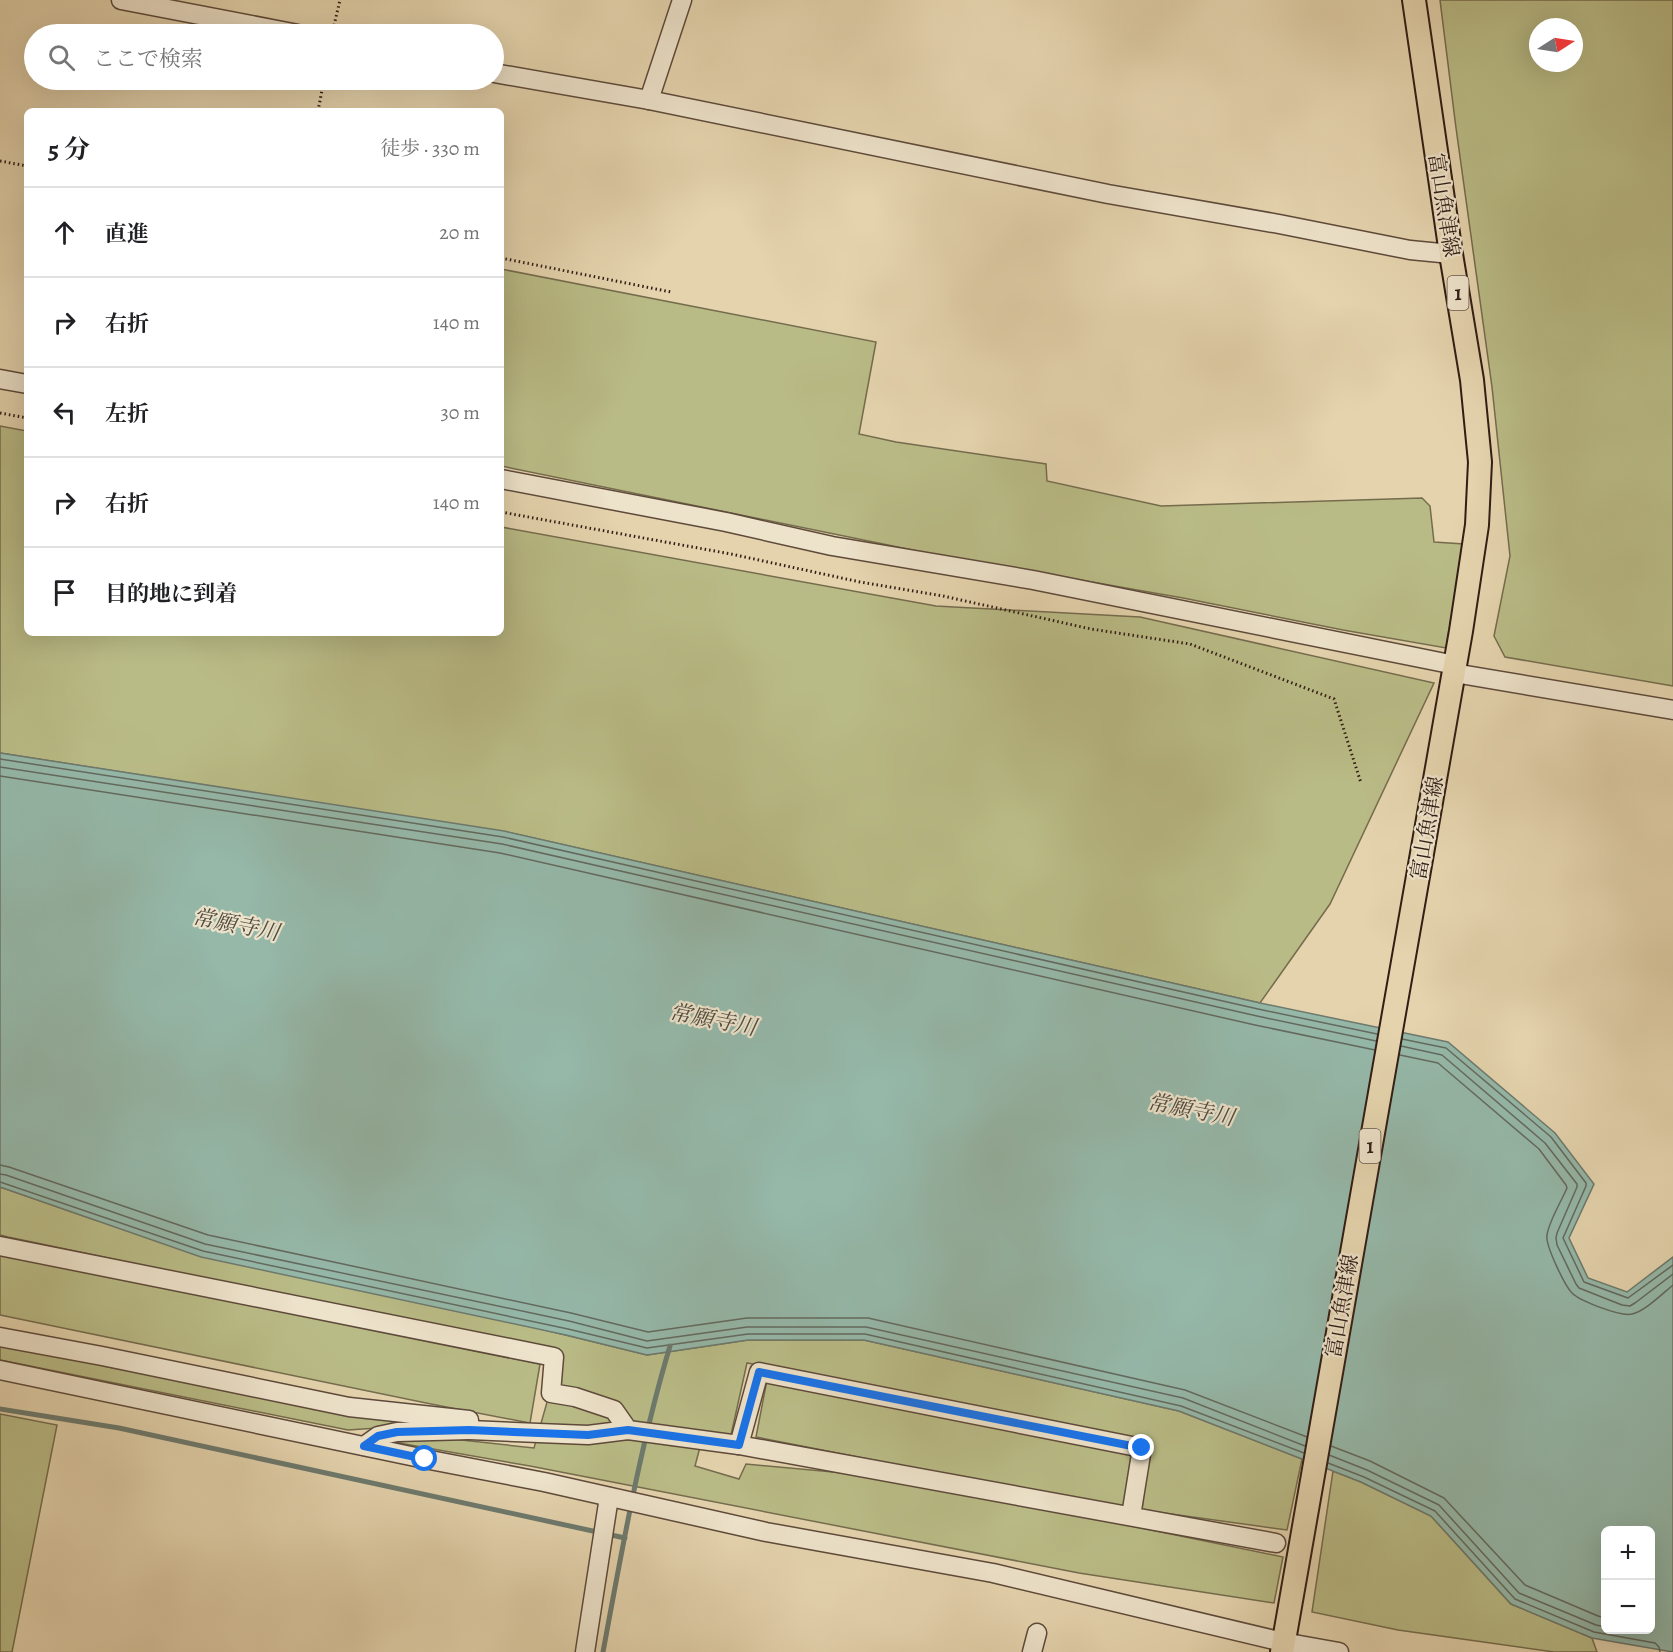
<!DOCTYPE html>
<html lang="ja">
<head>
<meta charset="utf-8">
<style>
  :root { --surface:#fff; --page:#f6f6f6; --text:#202124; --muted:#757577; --line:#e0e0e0 }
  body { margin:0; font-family:Alegreya,"Noto Serif JP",serif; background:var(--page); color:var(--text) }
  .controls { position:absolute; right:18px; bottom:18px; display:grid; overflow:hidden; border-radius:9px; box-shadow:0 6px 24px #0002 }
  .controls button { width:54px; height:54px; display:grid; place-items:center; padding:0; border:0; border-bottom:2px solid var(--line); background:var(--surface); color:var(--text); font:30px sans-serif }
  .compass { position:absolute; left:1529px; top:18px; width:54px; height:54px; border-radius:50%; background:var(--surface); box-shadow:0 6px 24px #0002; rotate:78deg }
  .stop { position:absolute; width:18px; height:18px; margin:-14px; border:4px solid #1a73e8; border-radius:50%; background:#fff }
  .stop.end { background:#1a73e8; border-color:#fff; box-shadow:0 2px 6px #0008 }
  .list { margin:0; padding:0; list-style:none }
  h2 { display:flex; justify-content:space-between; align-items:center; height:78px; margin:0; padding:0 24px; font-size:26px }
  h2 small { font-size:20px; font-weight:400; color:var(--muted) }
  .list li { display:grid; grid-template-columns:39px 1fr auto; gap:18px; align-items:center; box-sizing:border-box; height:90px; padding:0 24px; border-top:2px solid var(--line) }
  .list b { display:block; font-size:22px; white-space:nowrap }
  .list em { font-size:20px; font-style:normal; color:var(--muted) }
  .icon { flex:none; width:33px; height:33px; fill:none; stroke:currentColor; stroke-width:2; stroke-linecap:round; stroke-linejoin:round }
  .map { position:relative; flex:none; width:1673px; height:1652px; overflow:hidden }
  .search { position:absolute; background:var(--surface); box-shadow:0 6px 24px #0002; left:24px; top:24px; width:480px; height:66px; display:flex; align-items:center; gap:15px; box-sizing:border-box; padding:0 21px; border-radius:33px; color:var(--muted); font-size:22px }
  .panel { position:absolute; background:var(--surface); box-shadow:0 6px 24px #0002; left:24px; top:108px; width:480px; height:528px; border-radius:9px }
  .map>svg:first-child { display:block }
  .green { fill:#b9bb86; stroke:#756c4e; stroke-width:1.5; fill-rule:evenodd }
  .water { fill:#95b8a9; stroke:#6d7a6e; stroke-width:1.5; fill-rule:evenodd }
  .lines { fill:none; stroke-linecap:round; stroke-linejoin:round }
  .shore { stroke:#636a5f; stroke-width:1.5 }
  .stream { stroke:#6d7a6e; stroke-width:5 }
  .minor-casing { stroke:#5e4a3b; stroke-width:21 }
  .major-casing { stroke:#311d15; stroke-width:26 }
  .path { stroke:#311d15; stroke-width:3; stroke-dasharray:1.5 3; stroke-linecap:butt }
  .minor { stroke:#ede2ca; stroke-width:18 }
  .major { stroke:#e4d3ad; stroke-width:22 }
  .route { stroke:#1a73e8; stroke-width:8 }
  .labels { text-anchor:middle; stroke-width:4.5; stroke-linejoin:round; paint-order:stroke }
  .shield { fill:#ede2ca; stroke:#69584b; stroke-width:1.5 }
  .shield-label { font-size:20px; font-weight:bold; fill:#311d15 }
  .street-label { font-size:21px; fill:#311d15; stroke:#ede2ca }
  .water-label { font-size:22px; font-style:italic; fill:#4f4c41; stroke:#ede2ca }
</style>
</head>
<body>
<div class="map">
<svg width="1673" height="1652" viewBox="0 0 1673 1652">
  <rect width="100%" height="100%" fill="#e4d3ad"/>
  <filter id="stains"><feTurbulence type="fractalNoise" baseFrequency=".00333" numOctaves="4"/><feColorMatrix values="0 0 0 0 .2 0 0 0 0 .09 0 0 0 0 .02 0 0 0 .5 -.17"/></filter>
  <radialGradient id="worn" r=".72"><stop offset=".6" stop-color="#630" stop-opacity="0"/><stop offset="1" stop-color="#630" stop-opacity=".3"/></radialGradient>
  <g class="green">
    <path d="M1440,0H1673V686L1505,657L1494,636L1510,556L1492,387L1456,128ZM1538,27H1574V63H1538Z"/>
    <path d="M501,269L876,342L859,434L896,442L1046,464L1047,481L1161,506L1422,498L1430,506L1434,542L1464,544L1446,648L1343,630L1183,598L932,554L501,466Z"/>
    <path d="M0,426L27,431V633H501V527L936,606L1140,617L1434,683L1330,904L1260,1003L516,834L0,753Z"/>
    <path d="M0,1187L95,1220L647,1355L748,1340H864L1179,1411L1302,1459L1287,1530L1142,1510L1149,1441L747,1363L731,1435L704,1432L695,1466L739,1479L746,1464L855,1474L990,1497L1283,1557L1274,1603L1079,1573L530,1466L393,1442L452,1439L534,1448L561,1353L8,1237L0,1235Z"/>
    <path d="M0,1254L540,1364L530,1423L431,1404L0,1315Z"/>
    <path d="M0,1343L114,1368L357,1412L438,1424L348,1430L0,1360Z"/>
    <path d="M767,1380L1132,1452L1124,1509L756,1437Z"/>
    <path d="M0,1414L57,1425L12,1652H0Z"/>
    <path d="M1333,1471L1361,1482L1431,1516L1511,1604L1592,1638L1597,1652H1554L1398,1630L1312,1612Z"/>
  </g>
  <path class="water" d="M0,753L504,831L1260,1003L1448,1042L1555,1133L1594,1184L1569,1238L1588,1278L1627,1292L1673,1257V1652L1592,1638L1511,1604L1431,1516L1361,1482L1179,1411L864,1340H748L647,1355L566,1335L201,1257L0,1187ZM1606,1530H1650V1630H1606Z"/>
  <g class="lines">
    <g class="shore">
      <path d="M0,759L503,837L1258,1009L1377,1034"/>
      <path d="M0,767L502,844L1257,1016L1376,1041"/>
      <path d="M0,776L500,853L1255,1025L1375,1050"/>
      <path d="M1402,1039L1446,1048L1551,1137L1586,1183V1186L1563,1238L1584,1282L1628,1298L1673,1265"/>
      <path d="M1401,1046L1442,1055L1545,1143L1577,1184V1187L1557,1233L1556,1238L1557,1245L1576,1284L1579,1288L1622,1305L1630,1306L1635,1303L1673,1274"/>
      <path d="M1400,1055L1438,1063L1539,1149L1566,1185L1567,1188C1561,1202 1549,1221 1547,1235C1545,1245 1565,1286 1572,1293C1580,1301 1621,1317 1632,1314C1644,1312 1662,1294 1673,1285"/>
      <path d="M0,1165L9,1167L208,1235L571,1313L648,1332L747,1318H868L1185,1390L1307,1437"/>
      <path d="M0,1174L6,1175L205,1244L569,1321L647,1341L747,1327H866L1183,1398L1305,1446"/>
      <path d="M0,1182L203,1251L568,1329L647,1348L748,1334H865L1181,1406L1304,1453"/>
      <path d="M1331,1446L1370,1461L1444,1498L1525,1585L1598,1616L1606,1618"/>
      <path d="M1329,1455L1367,1470L1439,1505L1519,1593L1596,1625L1606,1627"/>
      <path d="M1328,1463L1364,1477L1435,1511L1515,1599L1594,1632L1655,1643L1659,1647L1660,1652"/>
    </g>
    <g class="stream">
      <path d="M0,1409L119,1428L625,1538"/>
      <path d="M603,1652C622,1550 640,1446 670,1346"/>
    </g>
    <g class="minor-casing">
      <g id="minor">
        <path d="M121,0L298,34"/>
        <path d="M494,73L649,100L1108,194L1279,224L1410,250L1451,254"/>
        <path d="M649,100L682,0"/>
        <path d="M0,379L27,384"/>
        <path d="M501,479L726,522L832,546L1033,580L1455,665"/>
        <path d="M1454,673L1673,710"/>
        <path d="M0,1246L554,1357L551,1393L575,1397L614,1410L628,1430L739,1445"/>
        <path d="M0,1337L102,1356L349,1407L469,1420V1430L397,1432L378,1436L364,1446"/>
        <path d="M0,1370L425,1459L544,1482L766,1532L993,1573L1283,1642L1339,1652"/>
        <path d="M469,1430L588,1435L628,1430"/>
        <path d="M1131,1516L1142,1448L759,1372L739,1445L1276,1543"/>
        <path d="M585,1652L609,1497"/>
        <path d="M1032,1652L1037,1633"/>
      </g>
    </g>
    <g class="major-casing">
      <path id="major" d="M1282,1652L1461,631L1477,525L1480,462L1472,380L1451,254L1414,0"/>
    </g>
    <g class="path">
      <path d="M332,34L340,0"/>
      <path d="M318,111L324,80"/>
      <path d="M0,161L27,166"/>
      <path d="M501,258L671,292"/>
      <path d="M0,413L27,418"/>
      <path d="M501,512L731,554L860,582L943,596L1091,629L1190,644L1334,699L1361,783"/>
    </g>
    <use href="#minor" class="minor"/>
    <use href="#major" class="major"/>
  </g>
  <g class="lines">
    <path class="route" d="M425,1459L364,1446L378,1436L397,1432L469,1430L588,1435L628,1430L739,1445L759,1372L1142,1448"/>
  </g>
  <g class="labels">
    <g class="shield">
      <rect x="1447.5" y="276" width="21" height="34" rx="4.5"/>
      <rect x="1359.5" y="1129" width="21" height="34" rx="4.5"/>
    </g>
    <g class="shield-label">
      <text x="1458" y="300">1</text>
      <text x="1370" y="1153">1</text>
    </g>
    <g class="street-label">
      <text transform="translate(1444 205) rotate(81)" y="7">富山魚津線</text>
      <text transform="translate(1427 828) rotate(-80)" y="7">富山魚津線</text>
      <text transform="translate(1342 1306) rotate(-80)" y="7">富山魚津線</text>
    </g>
    <g class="water-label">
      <text transform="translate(236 924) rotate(11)" y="8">常願寺川</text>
      <text transform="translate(713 1019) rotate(11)" y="8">常願寺川</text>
      <text transform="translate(1191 1109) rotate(11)" y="8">常願寺川</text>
    </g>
  </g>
  <rect width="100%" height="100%" filter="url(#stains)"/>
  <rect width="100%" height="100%" fill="url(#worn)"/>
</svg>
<div class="controls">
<button>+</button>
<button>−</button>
</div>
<svg class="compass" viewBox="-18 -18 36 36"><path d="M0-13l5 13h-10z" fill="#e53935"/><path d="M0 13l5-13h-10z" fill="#757577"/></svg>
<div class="stop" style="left:425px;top:1459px"></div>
<div class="stop end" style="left:1142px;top:1448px"></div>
<div class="search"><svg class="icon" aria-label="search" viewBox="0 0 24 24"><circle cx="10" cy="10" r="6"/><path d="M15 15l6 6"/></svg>ここで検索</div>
<section class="panel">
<h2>5 分<small>徒歩 · 330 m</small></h2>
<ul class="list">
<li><svg class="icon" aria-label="ahead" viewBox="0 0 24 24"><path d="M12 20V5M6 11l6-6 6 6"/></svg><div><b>直進</b></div><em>20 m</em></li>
<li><svg class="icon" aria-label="right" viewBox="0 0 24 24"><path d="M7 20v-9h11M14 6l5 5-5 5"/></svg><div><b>右折</b></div><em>140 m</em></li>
<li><svg class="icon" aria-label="left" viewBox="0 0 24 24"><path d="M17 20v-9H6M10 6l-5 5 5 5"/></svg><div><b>左折</b></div><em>30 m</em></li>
<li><svg class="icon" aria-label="right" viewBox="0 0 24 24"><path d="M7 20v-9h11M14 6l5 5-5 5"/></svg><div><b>右折</b></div><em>140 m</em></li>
<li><svg class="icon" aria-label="arrive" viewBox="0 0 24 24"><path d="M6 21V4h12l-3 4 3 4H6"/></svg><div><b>目的地に到着</b></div></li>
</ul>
</section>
</div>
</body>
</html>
